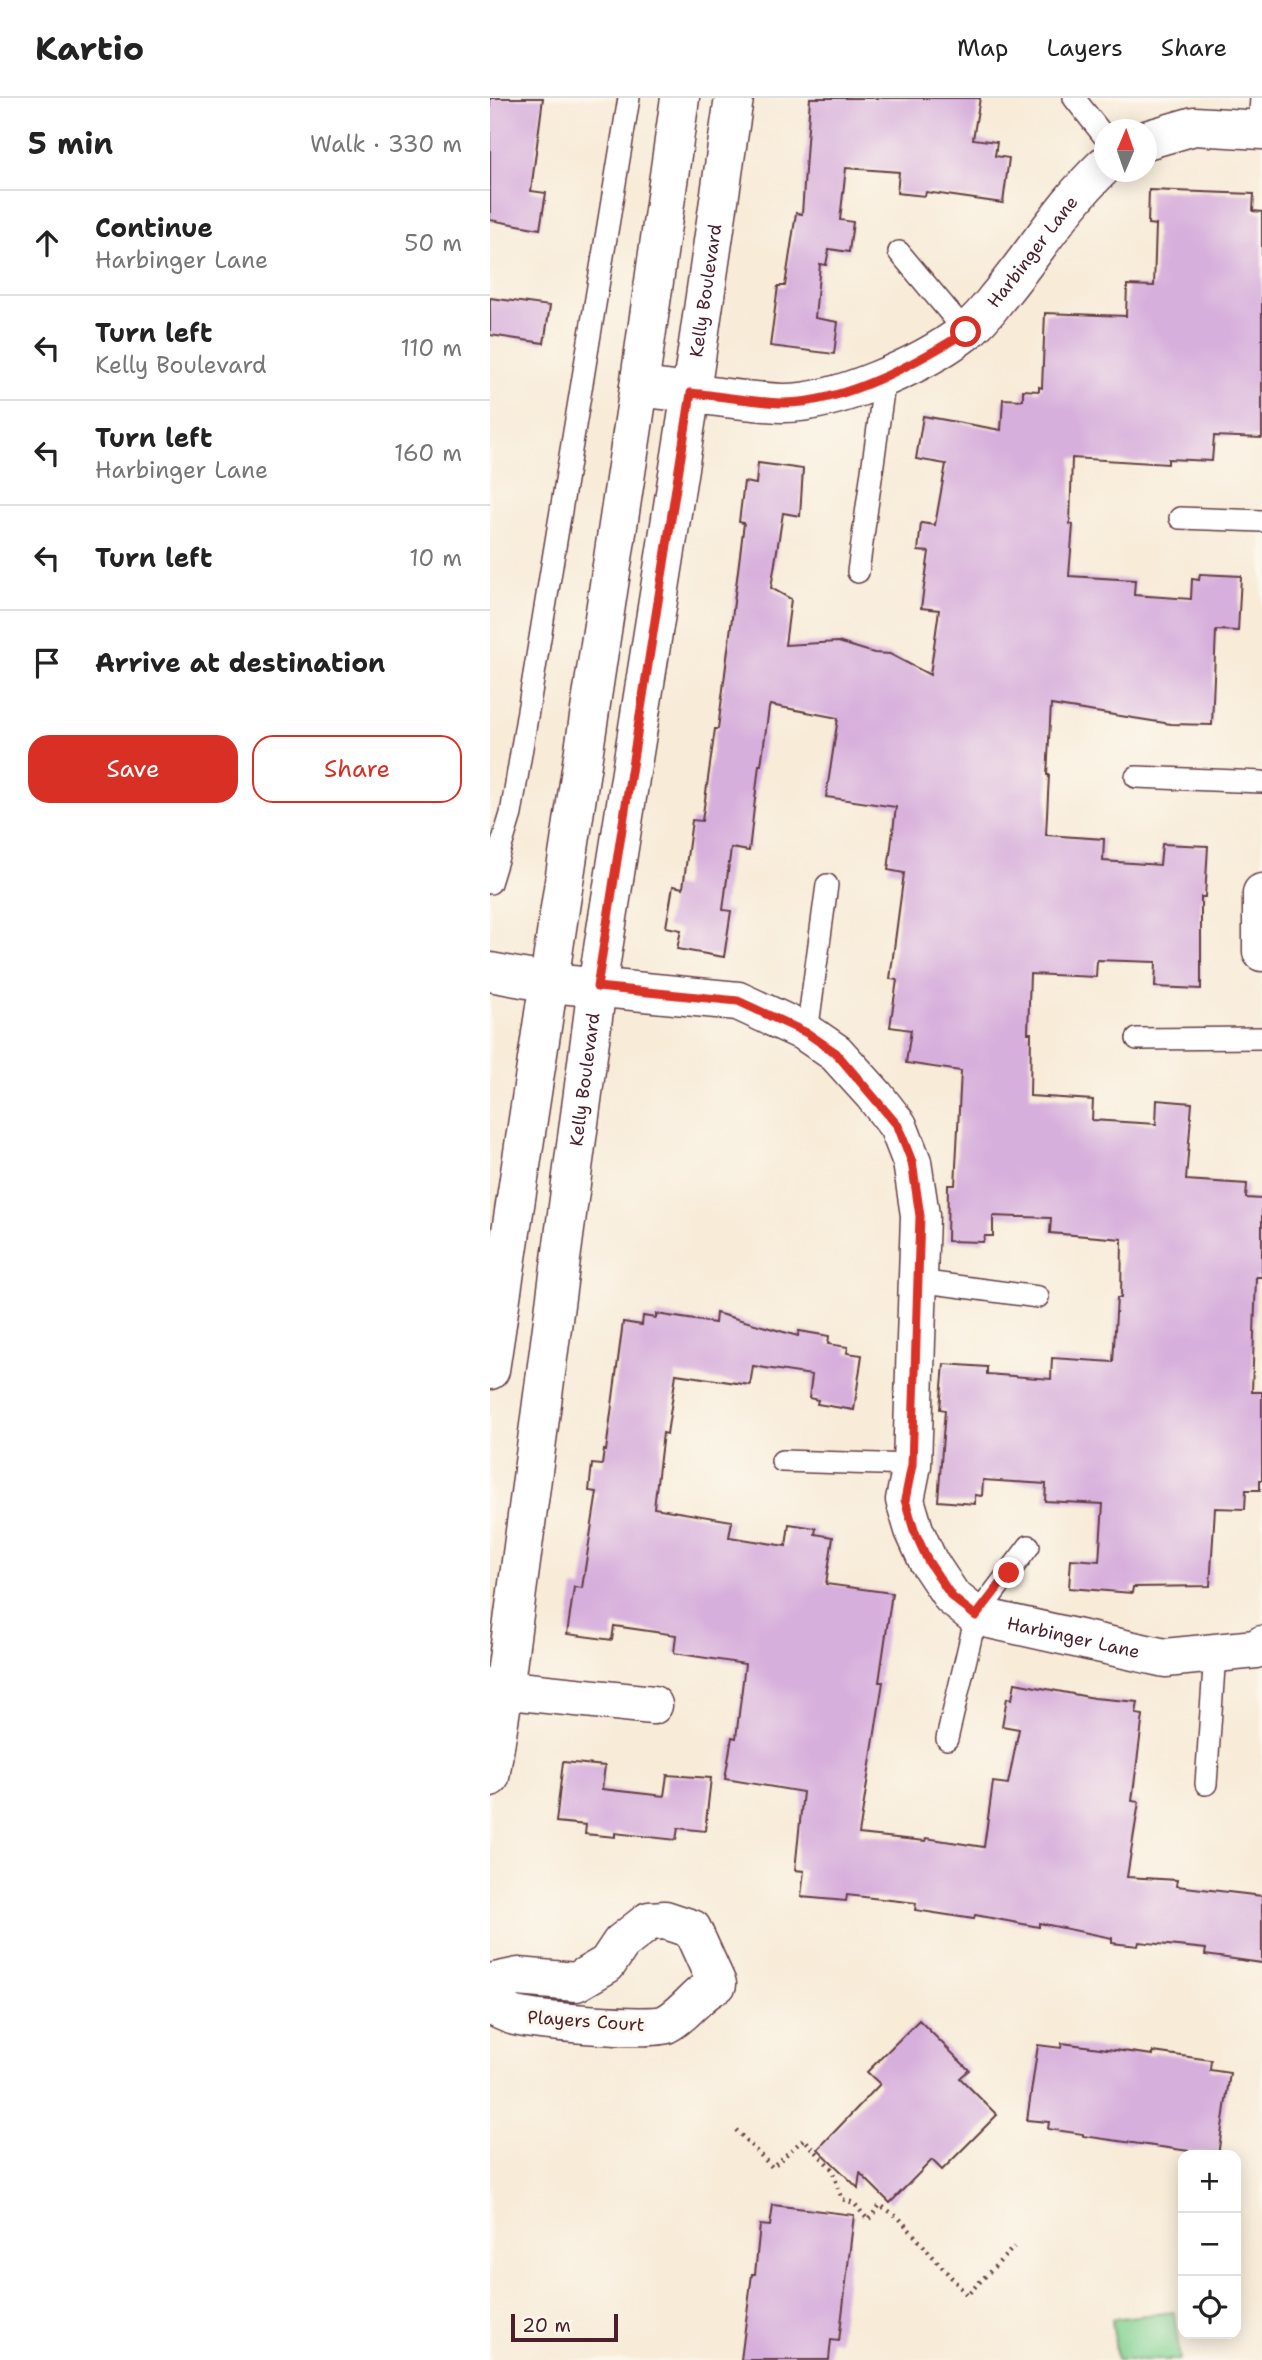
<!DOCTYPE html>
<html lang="en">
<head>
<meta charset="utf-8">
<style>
  :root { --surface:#fff; --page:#f6f6f6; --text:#222; --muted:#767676; --line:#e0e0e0; --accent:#d93025 }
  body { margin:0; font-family:"Shantell Sans",sans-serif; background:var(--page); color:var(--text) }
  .controls { position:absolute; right:21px; bottom:21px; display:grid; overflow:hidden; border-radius:14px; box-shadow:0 4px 18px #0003 }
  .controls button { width:63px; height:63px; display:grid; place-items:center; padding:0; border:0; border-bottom:2px solid var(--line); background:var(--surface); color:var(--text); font:35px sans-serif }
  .compass { position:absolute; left:604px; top:21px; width:63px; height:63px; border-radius:50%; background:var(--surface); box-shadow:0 4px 18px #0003; rotate:2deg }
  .scale { position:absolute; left:21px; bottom:18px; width:107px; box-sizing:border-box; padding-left:7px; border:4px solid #4a1f2b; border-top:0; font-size:19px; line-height:24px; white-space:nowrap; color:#4a1f2b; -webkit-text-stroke:5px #fbf7ec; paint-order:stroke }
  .stop { position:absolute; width:21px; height:21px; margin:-16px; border:5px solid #d93025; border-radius:50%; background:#fff }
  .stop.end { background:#d93025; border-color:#fff; box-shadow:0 2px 7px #0008 }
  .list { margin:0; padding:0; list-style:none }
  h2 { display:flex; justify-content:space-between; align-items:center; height:91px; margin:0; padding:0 28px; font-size:30px }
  h2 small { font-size:23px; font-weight:400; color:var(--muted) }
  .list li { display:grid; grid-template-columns:46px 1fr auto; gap:21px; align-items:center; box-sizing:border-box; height:105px; padding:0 28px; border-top:2px solid var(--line) }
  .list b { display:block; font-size:26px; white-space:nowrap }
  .list p { margin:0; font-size:23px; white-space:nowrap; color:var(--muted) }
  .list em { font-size:23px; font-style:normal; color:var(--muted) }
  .actions { display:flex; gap:14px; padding:21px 28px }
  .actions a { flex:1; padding:16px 0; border:2px solid var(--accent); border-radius:21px; text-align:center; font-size:24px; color:var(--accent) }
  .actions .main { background:var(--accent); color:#fff }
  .icon { flex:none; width:38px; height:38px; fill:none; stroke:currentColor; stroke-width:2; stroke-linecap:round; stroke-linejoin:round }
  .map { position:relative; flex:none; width:772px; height:2262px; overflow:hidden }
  header { display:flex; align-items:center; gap:42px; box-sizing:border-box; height:98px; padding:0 35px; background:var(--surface); border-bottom:2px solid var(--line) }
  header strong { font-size:33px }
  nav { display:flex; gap:38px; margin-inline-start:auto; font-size:24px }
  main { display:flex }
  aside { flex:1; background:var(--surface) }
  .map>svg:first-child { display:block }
  .green { fill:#81d191; stroke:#66785e; stroke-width:2 }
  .building { fill:#d7afdc }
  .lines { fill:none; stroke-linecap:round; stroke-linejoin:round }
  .service-casing { stroke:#643e45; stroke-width:24 }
  .minor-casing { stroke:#643e45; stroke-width:41 }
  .secondary-casing { stroke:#643e45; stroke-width:41 }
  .path { stroke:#643e45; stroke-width:4.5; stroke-dasharray:2 5; stroke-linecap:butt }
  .service { stroke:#fff; stroke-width:21 }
  .minor { stroke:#fff; stroke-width:38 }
  .secondary { stroke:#fff; stroke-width:38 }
  .route { stroke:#d93025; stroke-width:9 }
  .labels { text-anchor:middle; stroke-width:6; stroke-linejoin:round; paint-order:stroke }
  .street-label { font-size:18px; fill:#4a1f2b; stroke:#fbf7ec }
</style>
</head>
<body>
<header>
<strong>Kartio</strong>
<nav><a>Map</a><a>Layers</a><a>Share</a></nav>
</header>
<main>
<aside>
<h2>5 min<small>Walk · 330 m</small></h2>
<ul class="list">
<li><svg class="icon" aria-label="ahead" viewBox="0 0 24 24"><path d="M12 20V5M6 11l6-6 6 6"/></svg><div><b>Continue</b><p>Harbinger Lane</p></div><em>50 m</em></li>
<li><svg class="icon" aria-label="left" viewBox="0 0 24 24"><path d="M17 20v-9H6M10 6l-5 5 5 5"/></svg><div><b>Turn left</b><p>Kelly Boulevard</p></div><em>110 m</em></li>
<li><svg class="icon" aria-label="left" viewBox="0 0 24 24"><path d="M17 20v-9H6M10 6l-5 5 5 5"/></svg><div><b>Turn left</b><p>Harbinger Lane</p></div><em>160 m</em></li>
<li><svg class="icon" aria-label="left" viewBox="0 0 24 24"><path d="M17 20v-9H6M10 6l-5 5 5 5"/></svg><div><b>Turn left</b></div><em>10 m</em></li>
<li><svg class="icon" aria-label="arrive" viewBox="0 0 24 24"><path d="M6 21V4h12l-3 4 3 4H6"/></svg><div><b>Arrive at destination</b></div></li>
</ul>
<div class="actions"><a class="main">Save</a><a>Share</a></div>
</aside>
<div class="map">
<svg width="772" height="2262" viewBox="0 0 772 2262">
  <rect width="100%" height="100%" fill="#fbf7ec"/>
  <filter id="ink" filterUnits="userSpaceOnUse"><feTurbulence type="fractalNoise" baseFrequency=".0143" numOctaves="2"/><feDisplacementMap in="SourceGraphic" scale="14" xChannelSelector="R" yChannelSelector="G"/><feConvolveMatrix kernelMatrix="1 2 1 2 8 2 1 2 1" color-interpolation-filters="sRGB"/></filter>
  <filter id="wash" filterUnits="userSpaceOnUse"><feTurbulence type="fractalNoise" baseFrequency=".00686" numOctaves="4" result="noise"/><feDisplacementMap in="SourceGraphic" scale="28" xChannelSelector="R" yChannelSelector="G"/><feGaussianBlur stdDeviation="1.57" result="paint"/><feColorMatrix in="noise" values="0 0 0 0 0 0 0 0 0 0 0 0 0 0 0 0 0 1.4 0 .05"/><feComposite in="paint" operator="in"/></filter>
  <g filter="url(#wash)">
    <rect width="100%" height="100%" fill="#f8ebd8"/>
    <path class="green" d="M684,2214L690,2262H627L622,2221Z"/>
    <g id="blocks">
      <g class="building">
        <path d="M0,0H53L41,93L56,95L50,131L0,122Z"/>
        <path d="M320,0H490L483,41L507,44L505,58L519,60L513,105L436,94L435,98L407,95L409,74L356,70L350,122L363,124L359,154L339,151L336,167L330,166L325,220L348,224L344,256L280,248L288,188H295L306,115L312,116Z"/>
        <path d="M659,92L764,96L763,113L772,114V340L724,338L722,363L678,361V366L582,360L580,426L583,427L579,478L645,482L644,497L701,501L702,481L709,482L710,476L751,478L748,533L726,532L722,627L681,626L561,607L557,677H559L556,737L614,741L613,763L670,767L672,746L718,748L715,799H711V891L665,889L666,864L607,862L606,879L540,876L538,935H541L540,998L603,1002L602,1022L666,1026L667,1002L702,1005L696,1082L757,1086L756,1100L772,1101V1179H766L762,1294H772V1382H770V1392H756L755,1411L725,1410L720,1488L643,1489L642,1495L579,1490L581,1461L609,1463L613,1406L555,1403L556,1386L493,1382L492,1398L485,1397V1406L448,1403L455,1312L450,1311L454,1266L497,1269V1276L561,1281L562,1260L623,1264L627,1200H631L632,1141L560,1135L561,1120L503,1118V1138H495L493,1144L457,1143L458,1087H465L471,973L416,965L421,932L400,929L407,882L400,881L414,775L398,772L406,709L336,699L348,620L280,607L279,610L271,667H269L259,753L241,750L233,812L241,813L234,859L187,851L191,832L176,829L183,788L193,790L202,722L212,723L225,631H228L254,425L249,424L254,384L266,386L268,365L313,371L310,418L293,415L281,490L301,501L295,547L348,544L384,555L400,556L440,577L449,512L431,510L439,454L428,453L431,425L445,427L456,366L426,361L433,318L511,332L513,301L533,302V292L549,293V289L552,290L555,215L636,218L637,187L664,188L666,127L658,126Z"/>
        <path d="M0,200L60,208L54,245L0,237Z"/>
        <path d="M226,1215L308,1238L309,1233L339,1238L338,1246L358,1249L357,1255L372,1257L364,1312L327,1306L328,1302L319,1300L322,1277L263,1268L260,1287L186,1276L177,1336L173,1335L164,1410L242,1423L239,1439L296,1448L299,1426L326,1430L325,1436L343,1439L336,1486L402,1495L389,1584H393L369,1736L435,1743L436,1740L494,1749L503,1684L518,1686L529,1631L512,1628L517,1600L522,1601L525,1585L604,1600L648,1604L646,1616L653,1617L642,1703L649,1704L637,1779L687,1782L686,1788L772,1798V1865L715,1857L716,1851L649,1844L648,1848L622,1845V1840L549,1825V1829L485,1817L484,1821L425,1812L426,1805L357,1797L356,1803L311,1799L314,1773L305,1772L313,1694L235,1681L242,1639L246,1640L255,1566L184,1555L186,1537L124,1528L122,1542L77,1536L84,1489L92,1490L107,1394L99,1393L102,1366L112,1367L114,1352L116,1353L133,1224L152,1227L153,1218L166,1220V1216L225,1225Z"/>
        <path d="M73,1664L115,1668L112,1691L174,1698L177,1677L221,1680L215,1733L188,1730L186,1742L125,1735V1739L95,1736L96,1727L66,1724Z"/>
        <path d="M429,1922L479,1972L470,1980L507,2017L452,2072L442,2062L400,2105L370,2075L368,2090L328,2051L390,1986L377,1974Z"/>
        <path d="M572,1945L663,1957V1954L721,1962L720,1972L740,1975L728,2057L593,2038V2036L558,2031L559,2024L537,2022L548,1947L571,1950Z"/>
        <path d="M283,2107L364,2117L349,2243L341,2242L339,2262H251L262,2176H265L270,2127L280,2128Z"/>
      </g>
    </g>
  </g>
  <g filter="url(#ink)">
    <use href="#blocks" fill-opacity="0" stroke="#643e45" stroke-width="2"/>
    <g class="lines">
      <g class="service-casing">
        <g id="service">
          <path d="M584,0L614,38"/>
          <path d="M769,30L771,0"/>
          <path d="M409,154L476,234"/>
          <path d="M690,420L772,423"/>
          <path d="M368,474L395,279"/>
          <path d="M646,679L772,684"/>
          <path d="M0,785L21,716L139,0"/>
          <path d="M317,935L337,787"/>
          <path d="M647,941L772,940"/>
          <path d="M428,1183L548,1199"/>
          <path d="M292,1363L422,1367"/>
          <path d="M457,1641L486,1518L539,1448"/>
          <path d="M716,1686L725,1555"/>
        </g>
      </g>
      <g class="minor-casing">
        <g id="minor">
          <path d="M656,42L704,28L772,32"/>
          <path id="s1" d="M149,289C196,294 245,303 292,305C345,306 432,267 474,235C486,226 498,212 507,200C544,156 573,107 614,68"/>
          <path d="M772,795V854"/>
          <path id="s2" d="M0,874L60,885L248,903L317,935L346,955L384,997L408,1028L422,1064L430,1117L422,1367L415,1402L424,1432L438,1463L462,1499L486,1518L675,1560L766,1551L772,1547"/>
          <path d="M0,1590L163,1607"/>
          <path d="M0,1885L28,1879L86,1884L117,1866L131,1845L159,1823L175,1822L202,1831L227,1886C207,1895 196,1916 176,1926C159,1933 47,1923 25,1918C17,1916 8,1911 0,1907"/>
        </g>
      </g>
      <g class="secondary-casing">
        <g id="secondary">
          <path d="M0,1272L149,289L190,0"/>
          <path id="s3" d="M0,1679L14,1592L107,889L201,294L244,0"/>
        </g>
      </g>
      <path class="path" d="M246,2032L282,2069L314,2041L342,2071L352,2101L364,2105L378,2122L390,2107L409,2120L477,2197L524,2149"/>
      <use href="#service" class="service"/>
      <use href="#minor" class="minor"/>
      <use href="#secondary" class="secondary"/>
    </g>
  </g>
  <g class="lines" filter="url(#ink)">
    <path class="route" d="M476,234C426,265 353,306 292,305C262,304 231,298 201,295L107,889L248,903L317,935L346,955L408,1028L422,1064L430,1118L422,1367L415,1402L424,1432L438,1463L462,1499L486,1518L519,1475"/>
  </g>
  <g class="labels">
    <g class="street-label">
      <text dy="6" stroke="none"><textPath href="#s1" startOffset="448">Harbinger Lane</textPath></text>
      <text dy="6" stroke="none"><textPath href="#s3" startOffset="1502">Kelly Boulevard</textPath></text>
      <text dy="6" stroke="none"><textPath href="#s3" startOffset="704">Kelly Boulevard</textPath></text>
      <text dy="6" stroke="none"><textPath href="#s2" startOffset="1074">Harbinger Lane</textPath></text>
      <text transform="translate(96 1923) rotate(4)" y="6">Players Court</text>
    </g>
  </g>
</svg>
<div class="controls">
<button>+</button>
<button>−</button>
<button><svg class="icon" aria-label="locate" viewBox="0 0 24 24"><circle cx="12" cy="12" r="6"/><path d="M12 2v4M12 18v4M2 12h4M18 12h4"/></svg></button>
</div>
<svg class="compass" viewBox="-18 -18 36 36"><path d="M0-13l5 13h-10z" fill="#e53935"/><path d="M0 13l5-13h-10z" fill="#767676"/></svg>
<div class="scale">20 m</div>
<div class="stop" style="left:476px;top:234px"></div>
<div class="stop end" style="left:519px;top:1475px"></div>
</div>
</main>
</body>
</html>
